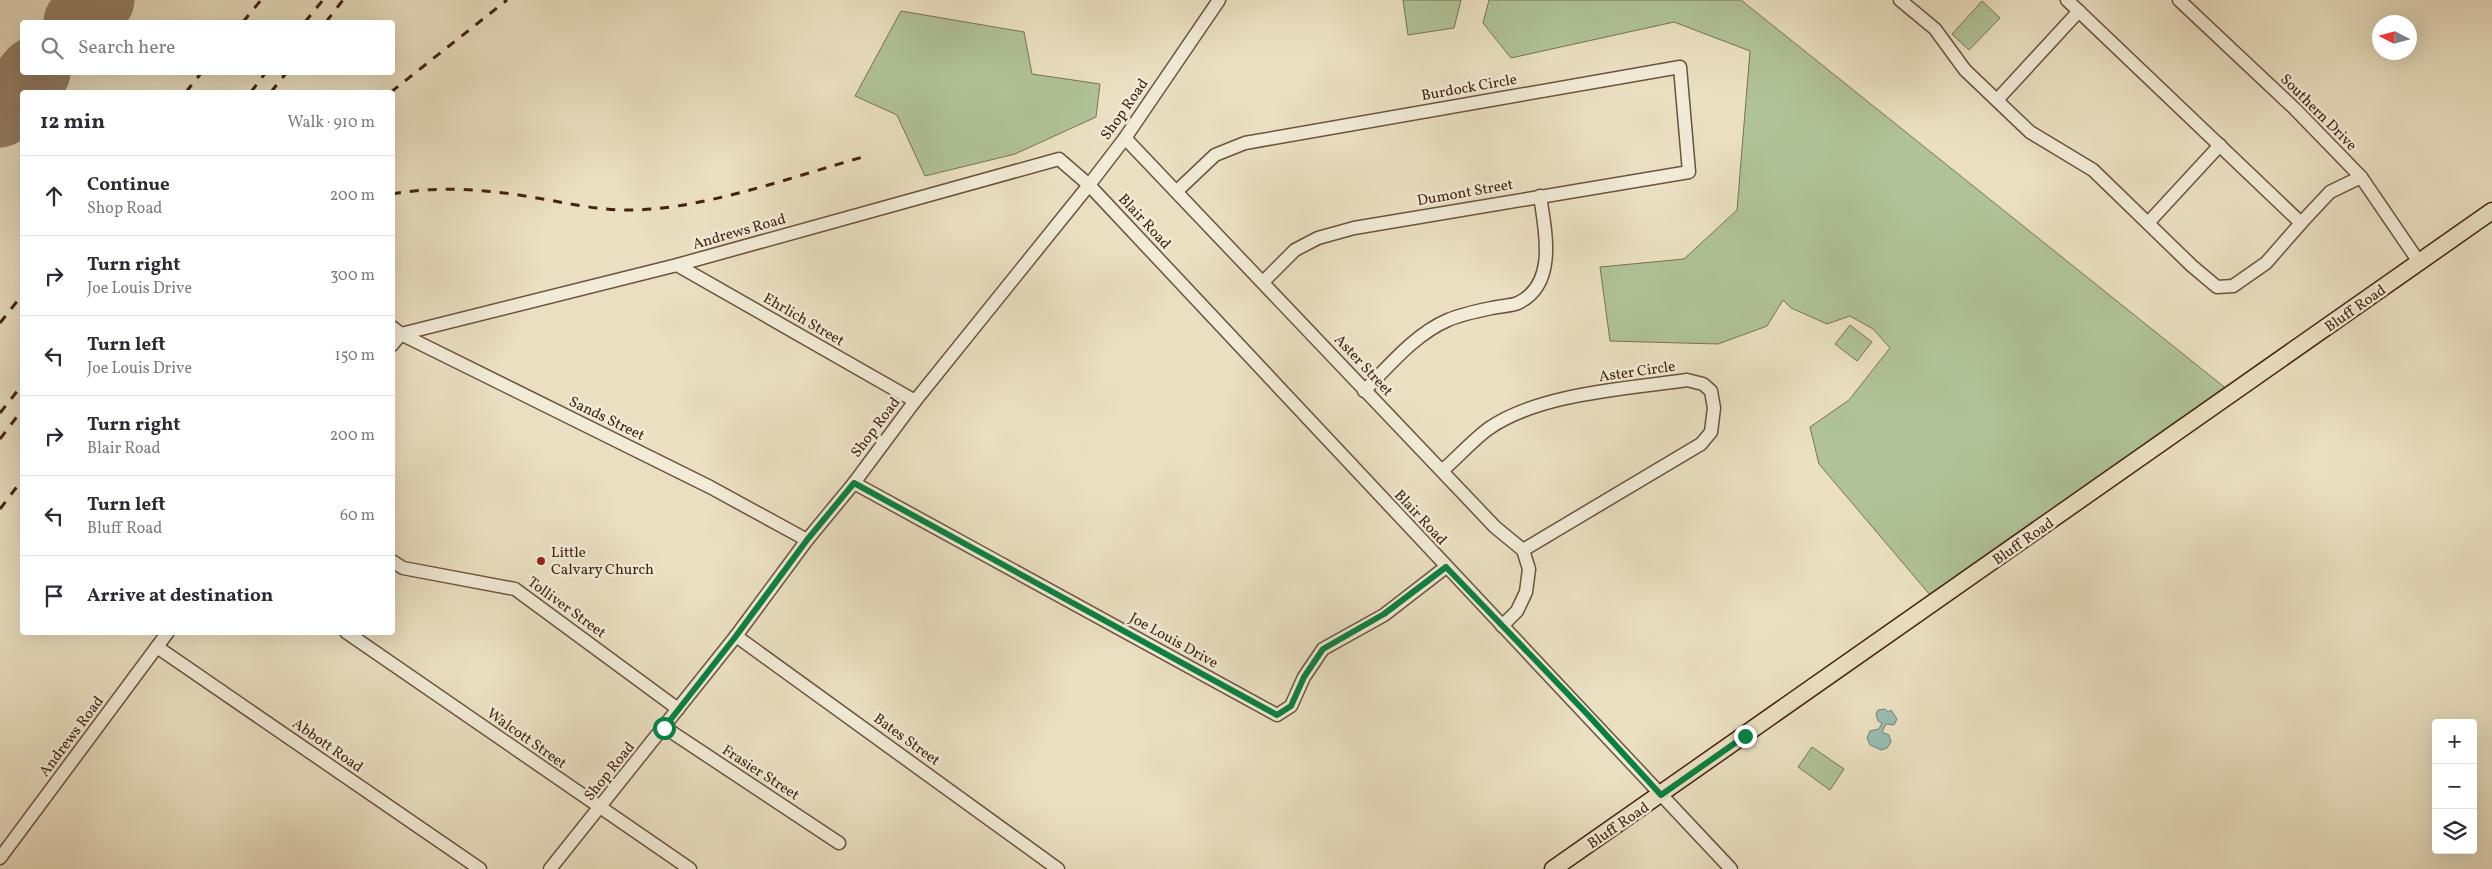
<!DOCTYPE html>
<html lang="en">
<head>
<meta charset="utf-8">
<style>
  :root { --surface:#fff; --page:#f2f2f3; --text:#2b2b33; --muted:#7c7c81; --line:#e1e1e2 }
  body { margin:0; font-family:Vollkorn,serif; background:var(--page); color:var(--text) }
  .controls { position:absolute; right:15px; bottom:15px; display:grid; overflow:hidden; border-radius:5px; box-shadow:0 5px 20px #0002 }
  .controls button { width:45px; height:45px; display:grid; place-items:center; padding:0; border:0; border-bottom:1px solid var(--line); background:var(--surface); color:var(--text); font:25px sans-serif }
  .compass { position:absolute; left:2372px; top:15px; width:45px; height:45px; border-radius:50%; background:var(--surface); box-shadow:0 5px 20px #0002; rotate:276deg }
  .stop { position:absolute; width:15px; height:15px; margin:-11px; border:4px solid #0b8043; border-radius:50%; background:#fff }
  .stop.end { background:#0b8043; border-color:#fff; box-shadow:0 1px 5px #0008 }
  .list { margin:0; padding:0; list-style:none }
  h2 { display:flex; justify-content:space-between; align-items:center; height:65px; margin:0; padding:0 20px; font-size:21px }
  h2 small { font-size:16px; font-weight:400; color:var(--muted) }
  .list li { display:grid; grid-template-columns:32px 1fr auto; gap:15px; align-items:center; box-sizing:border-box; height:80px; padding:0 20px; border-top:1px solid var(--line) }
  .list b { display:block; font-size:19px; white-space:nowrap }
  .list p { margin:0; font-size:16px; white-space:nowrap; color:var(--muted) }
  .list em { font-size:16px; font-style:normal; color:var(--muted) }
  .icon { flex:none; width:28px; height:28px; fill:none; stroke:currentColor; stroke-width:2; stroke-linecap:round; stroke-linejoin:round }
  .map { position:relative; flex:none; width:2492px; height:869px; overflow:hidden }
  .search { position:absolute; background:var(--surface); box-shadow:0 5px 20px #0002; left:20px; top:20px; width:375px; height:55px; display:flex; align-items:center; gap:12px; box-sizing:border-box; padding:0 18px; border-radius:5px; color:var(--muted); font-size:19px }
  .panel { position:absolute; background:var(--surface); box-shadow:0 5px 20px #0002; left:20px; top:90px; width:375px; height:545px; border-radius:5px }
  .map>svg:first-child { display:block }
  .green { fill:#b0c398; stroke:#7a7254 }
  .water { fill:#98bdb3; stroke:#767f72 }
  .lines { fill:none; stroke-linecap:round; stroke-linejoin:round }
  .runway { stroke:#968169; stroke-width:71 }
  .minor-casing { stroke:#6d523d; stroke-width:15 }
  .major-casing { stroke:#432211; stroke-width:19 }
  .minor { stroke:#f1ebd7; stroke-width:12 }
  .major { stroke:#eae0c1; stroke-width:16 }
  .rail { stroke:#432211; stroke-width:3; stroke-dasharray:9 9; stroke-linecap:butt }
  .route { stroke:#0b8043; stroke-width:6 }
  .poi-dot { fill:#8f2418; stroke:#f1ebd7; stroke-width:2 }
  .labels { text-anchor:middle; stroke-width:5; stroke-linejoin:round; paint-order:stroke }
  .street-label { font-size:15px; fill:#432211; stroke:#f1ebd7 }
  .poi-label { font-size:15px; fill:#432211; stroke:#f1ebd7; text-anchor:start }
</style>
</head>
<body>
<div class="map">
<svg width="2492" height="869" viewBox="0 0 2492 869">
  <rect width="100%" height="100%" fill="#eae0c1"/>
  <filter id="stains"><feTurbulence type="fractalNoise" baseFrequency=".004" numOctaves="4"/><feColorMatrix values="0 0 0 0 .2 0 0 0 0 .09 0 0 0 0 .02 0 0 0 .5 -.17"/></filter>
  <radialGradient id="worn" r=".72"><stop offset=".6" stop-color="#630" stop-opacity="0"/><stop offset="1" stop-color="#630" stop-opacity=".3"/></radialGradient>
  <g class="green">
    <path d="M1403,0H1461L1454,28L1408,35Z"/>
    <path d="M1489,0H1741L2233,394L1936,602L1819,464L1810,427L1849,400L1890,348L1873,329L1850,316L1827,324L1791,308L1783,300L1767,326L1718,344L1610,341L1600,267L1684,259L1737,210L1750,51L1674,22L1511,58L1483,23Z"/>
    <path d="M1982,1L2000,18L1969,50L1952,34Z"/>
    <path d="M901,11L1024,32L1032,74L1100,84L1096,117L1015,154L925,176L897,115L855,96Z"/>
    <path d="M1850,325L1872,342L1857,361L1835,344Z"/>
    <path d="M1812,747L1844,769L1830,790L1798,767Z"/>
  </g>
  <path class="water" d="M1885,709L1888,712L1891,710L1897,719L1894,725L1886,724L1882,732L1889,735L1891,742L1887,748L1881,750L1870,745L1867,738L1870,731L1879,729L1882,723L1878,721L1876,714L1878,710Z"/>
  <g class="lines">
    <g class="runway">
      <path d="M79,22L99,0"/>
      <path d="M0,112L35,72"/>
    </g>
    <g class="minor-casing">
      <g id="minor">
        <path d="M1900,0L1935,29L1965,70L2030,132L2093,170L2192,266L2217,287L2233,286L2266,263L2301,223"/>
        <path d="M2067,0L2301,223L2330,192L2361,177"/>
        <path d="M2179,0L2295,109L2361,177L2419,262"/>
        <path d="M1997,100L2079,11"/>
        <path d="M1125,138L1495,527L1523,550L1529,569L1526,592L1517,611L1502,626"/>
        <path d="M1177,191L1215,155L1245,143L1680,67L1689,172L1354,228L1318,238L1295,250L1263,282"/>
        <path d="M2148,223L2220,145"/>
        <path d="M677,265L915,401"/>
        <path d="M392,327L401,334L710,487L807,540"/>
        <path d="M392,345L401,334L677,265L1059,159L1089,185C1303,414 1517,641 1731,869"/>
        <path d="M1364,391C1389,366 1415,334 1448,320C1462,314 1477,311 1492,308C1500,306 1511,306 1518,303C1558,284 1545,230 1540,196"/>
        <path d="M1443,470C1458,457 1472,441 1488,429C1539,393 1627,389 1687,380L1703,384L1711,391L1714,408L1711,432L1701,444L1523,550"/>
        <path d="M854,483L1277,715L1291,706L1304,677L1323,649L1384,615L1446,567"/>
        <path d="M392,561L403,568L515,589L678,709"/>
        <path d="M346,632L690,869"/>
        <path d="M736,636L1058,869"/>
        <path d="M157,647L480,869"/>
        <path d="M664,727L839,843"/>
        <path d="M0,858L168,632"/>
        <path d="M550,869L736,636L807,540L854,483L915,401L1089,185L1125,138L1219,0"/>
      </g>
    </g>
    <g class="major-casing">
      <path id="major" d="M1553,869L2492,211"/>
    </g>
    <use href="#minor" class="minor"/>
    <use href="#major" class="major"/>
    <g class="rail">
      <path d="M243,22L261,0"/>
      <path d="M305,22L323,0"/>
      <path d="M326,22L343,0"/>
      <path d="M186,92L202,72"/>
      <path d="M251,92L266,72"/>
      <path d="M271,92L287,72"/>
      <path d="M391,92L507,0"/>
      <path d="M392,194C437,186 481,189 525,196C558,201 589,209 622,210C697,212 791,177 863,157"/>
      <path d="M0,323L22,295"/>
      <path d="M0,413L22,385"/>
      <path d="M0,439L22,410"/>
      <path d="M0,509L22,480"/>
    </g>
  </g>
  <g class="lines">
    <path class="route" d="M664,728L736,636L807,540L854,483L1277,715L1291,706L1304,677L1323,649L1384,614L1446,567L1589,716L1661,795L1745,736"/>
  </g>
  <circle class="poi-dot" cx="541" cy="561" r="5"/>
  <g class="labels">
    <g class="street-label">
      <text transform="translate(1469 87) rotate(-10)" y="5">Burdock Circle</text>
      <text transform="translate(1124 109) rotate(-55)" y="5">Shop Road</text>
      <text transform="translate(2319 112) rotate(45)" y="5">Southern Drive</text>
      <text transform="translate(1465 192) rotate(-10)" y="5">Dumont Street</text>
      <text transform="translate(1145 221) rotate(47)" y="5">Blair Road</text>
      <text transform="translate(739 231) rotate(-16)" y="5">Andrews Road</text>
      <text transform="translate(2355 308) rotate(-35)" y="5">Bluff Road</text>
      <text transform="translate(804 319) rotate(30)" y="5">Ehrlich Street</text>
      <text transform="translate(1364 365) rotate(47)" y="5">Aster Street</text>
      <text transform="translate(1637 371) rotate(-8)" y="5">Aster Circle</text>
      <text transform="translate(607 418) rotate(26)" y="5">Sands Street</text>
      <text transform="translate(875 427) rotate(-53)" y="5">Shop Road</text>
      <text transform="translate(1421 517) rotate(47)" y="5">Blair Road</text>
      <text transform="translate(2023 541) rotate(-35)" y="5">Bluff Road</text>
      <text transform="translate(567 607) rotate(36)" y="5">Tolliver Street</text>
      <text transform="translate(1174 640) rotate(29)" y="5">Joe Louis Drive</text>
      <text transform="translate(71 736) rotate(-53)" y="5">Andrews Road</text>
      <text transform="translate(527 738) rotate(35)" y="5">Walcott Street</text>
      <text transform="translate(907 739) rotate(36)" y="5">Bates Street</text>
      <text transform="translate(328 745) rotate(35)" y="5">Abbott Road</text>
      <text transform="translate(609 771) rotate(-51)" y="5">Shop Road</text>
      <text transform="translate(761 772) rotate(33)" y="5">Frasier Street</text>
      <text transform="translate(1618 825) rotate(-34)" y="5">Bluff Road</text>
    </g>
    <g class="poi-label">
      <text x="551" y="557">Little<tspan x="551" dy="17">Calvary Church</tspan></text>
    </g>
  </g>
  <rect width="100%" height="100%" filter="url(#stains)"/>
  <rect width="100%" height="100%" fill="url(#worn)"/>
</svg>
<div class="controls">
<button>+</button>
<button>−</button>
<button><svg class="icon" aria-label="layers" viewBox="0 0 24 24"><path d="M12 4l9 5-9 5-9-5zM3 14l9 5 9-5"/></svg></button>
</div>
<svg class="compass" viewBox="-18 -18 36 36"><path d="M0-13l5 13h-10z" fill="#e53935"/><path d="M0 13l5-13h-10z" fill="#7c7c81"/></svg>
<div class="stop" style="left:664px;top:728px"></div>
<div class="stop end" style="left:1745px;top:736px"></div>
<div class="search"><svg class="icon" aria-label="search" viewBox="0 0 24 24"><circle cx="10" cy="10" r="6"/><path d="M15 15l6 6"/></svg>Search here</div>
<section class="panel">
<h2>12 min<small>Walk · 910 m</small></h2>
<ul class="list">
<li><svg class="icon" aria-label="ahead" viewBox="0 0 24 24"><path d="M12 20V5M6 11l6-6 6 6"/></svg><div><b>Continue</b><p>Shop Road</p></div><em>200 m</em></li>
<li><svg class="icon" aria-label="right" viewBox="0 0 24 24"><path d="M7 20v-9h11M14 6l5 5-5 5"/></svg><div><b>Turn right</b><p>Joe Louis Drive</p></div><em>300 m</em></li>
<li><svg class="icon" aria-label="left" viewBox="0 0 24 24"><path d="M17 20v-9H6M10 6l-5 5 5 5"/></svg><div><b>Turn left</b><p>Joe Louis Drive</p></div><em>150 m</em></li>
<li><svg class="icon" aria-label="right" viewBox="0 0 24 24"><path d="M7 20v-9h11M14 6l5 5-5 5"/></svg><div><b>Turn right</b><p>Blair Road</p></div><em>200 m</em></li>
<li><svg class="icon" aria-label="left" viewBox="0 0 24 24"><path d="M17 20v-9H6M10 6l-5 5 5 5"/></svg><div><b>Turn left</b><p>Bluff Road</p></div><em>60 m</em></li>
<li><svg class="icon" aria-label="arrive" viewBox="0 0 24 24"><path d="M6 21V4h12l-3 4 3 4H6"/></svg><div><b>Arrive at destination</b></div></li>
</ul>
</section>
</div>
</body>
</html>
